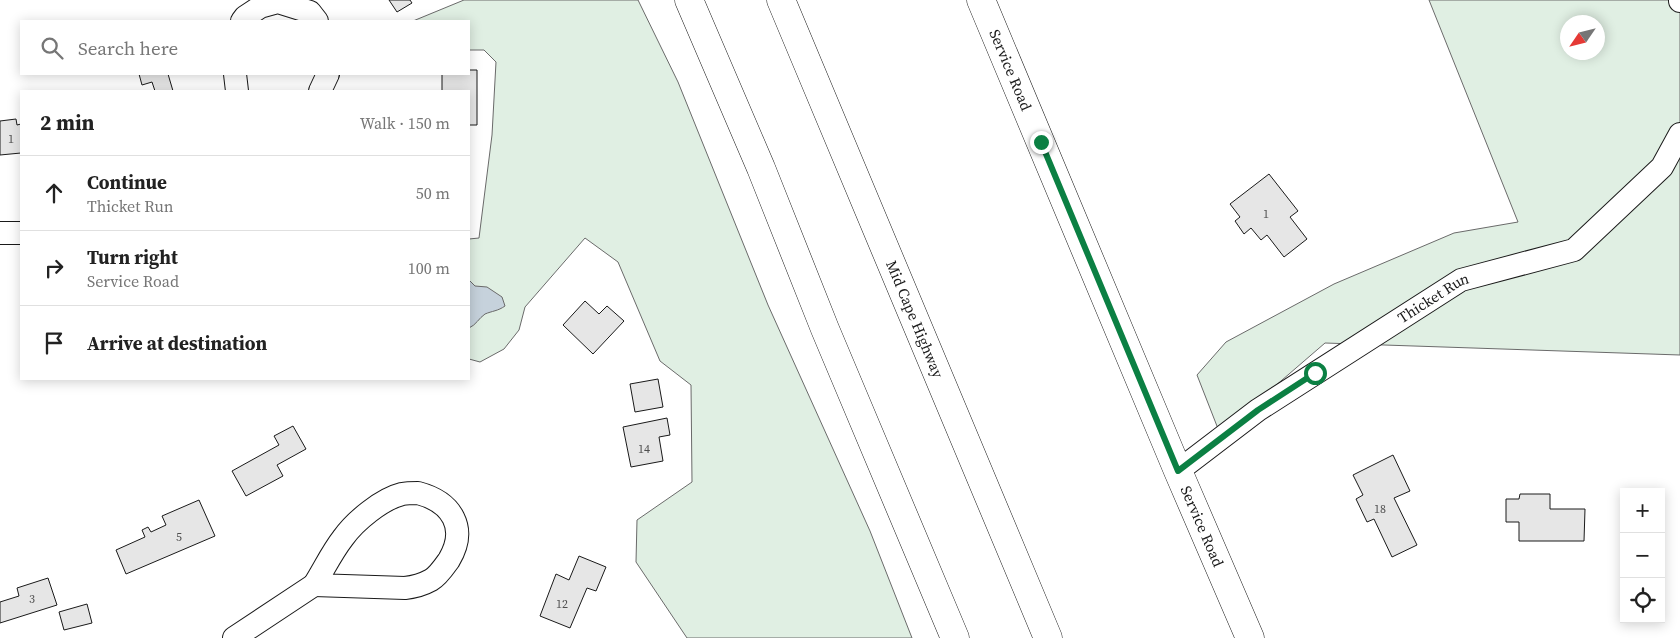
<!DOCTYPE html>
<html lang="en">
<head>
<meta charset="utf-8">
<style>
  :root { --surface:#fff; --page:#f6f6f6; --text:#222; --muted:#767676; --line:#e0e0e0 }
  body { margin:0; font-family:"Source Serif 4",serif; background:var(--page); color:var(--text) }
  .controls { position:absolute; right:15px; bottom:15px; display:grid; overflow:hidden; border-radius:0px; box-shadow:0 2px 12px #0003 }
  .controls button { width:45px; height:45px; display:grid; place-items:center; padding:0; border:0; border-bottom:1px solid var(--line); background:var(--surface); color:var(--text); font:25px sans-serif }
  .compass { position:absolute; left:1560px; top:15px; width:45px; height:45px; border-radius:50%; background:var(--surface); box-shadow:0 2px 12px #0003; rotate:235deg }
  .stop { position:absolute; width:15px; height:15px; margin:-11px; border:4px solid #0b8043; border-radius:50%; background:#fff }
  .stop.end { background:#0b8043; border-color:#fff; box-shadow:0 1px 5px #0008 }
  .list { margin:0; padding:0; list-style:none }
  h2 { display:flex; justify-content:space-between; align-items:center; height:65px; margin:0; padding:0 20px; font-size:21px }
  h2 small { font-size:16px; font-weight:400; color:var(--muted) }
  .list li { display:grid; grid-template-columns:32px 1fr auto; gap:15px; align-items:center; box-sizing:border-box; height:75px; padding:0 20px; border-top:1px solid var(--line) }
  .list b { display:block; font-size:19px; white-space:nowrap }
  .list p { margin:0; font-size:16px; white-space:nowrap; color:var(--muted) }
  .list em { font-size:16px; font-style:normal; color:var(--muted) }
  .icon { flex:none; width:28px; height:28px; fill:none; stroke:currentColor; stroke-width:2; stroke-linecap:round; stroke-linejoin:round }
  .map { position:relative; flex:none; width:1680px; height:638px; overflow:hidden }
  .search { position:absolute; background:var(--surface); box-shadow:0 2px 12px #0003; left:20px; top:20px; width:450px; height:55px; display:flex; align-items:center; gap:12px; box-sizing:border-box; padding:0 18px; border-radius:0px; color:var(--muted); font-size:19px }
  .panel { position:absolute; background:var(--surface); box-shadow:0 2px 12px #0003; left:20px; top:90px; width:450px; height:290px; border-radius:0px }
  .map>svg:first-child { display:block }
  .green { fill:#e0efe3; stroke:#6a6a6a; fill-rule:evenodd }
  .water { fill:#c6d2dc; stroke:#6a6a6a }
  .building { fill:#e6e6e6; stroke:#1a1a1a }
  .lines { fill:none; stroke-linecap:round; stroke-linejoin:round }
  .street-casing { stroke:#1a1a1a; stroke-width:24 }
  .secondary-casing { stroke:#1a1a1a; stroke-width:29 }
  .highway-casing { stroke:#1a1a1a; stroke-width:29 }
  .street { stroke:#fff; stroke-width:22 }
  .secondary { stroke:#fff; stroke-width:28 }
  .highway { stroke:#fff; stroke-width:28 }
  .route { stroke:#0b8043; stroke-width:6 }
  .labels { text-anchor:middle; stroke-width:4; stroke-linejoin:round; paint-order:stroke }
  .number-label { font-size:12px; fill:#4d4d4d }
  .street-label { font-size:15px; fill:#1a1a1a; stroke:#fff }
</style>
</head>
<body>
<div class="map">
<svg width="1680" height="638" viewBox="0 0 1680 638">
  <rect width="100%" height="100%" fill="#fff"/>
  <g class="green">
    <path d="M464,0H638L678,82L768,305L870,531L912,638H687L636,562L637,520L692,482L691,385L660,361L618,262L585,238L525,307L519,330L504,349L480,362L469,359V239L479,238L492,135L496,62L484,50H469V21H413Z"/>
    <path d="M1429,0H1680V355L1325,343L1267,393L1224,444L1197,375L1226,342L1334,284L1454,233L1518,222ZM1568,22H1598V52H1568Z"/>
  </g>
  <path class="water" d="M469,280L475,286L487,287L502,297L505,306C498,311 492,311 485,314C479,318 476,325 469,328Z"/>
  <g class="building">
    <path d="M389,0H410L412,3L397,12Z"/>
    <path d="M469,70H477V125H469V91H442V74H469Z"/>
    <path d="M139,74H168L173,91H155L152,82L142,85Z"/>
    <path d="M16,119L17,125L21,124V153L0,155V121Z"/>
    <path d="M1269,174L1298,211L1290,217L1307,239L1284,257L1267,235L1261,240L1251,228L1244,234L1235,221L1240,217L1230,204Z"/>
    <path d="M585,301L599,314L607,306L624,321L593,354L563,325Z"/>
    <path d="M658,379L663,407L635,412L630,384Z"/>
    <path d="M667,418L670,435L659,437L663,461L631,467L623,427Z"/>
    <path d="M293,426L306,449L277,465L283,476L246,496L232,471L279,445L274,436Z"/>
    <path d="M1393,455L1410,491L1394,498L1417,545L1392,557L1374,519L1367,522L1356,499L1363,495L1353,475Z"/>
    <path d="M1520,494H1550V509H1585L1584,541H1519V522H1506V499H1519Z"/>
    <path d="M199,500L215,536L126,574L116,550L145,537L142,530L148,527L151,532L166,525L162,516Z"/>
    <path d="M579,556L606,567L596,591L587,588L570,628L540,616L556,574L569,580Z"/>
    <path d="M48,578L57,605L0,623V602L19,596L17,588Z"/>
    <path d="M87,604L92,623L64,630L59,612Z"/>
  </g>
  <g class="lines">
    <g class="street-casing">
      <g id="street">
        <path d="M1680,0V1"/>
        <path d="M242,21L245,17L260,7L278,2L310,12L317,21"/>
        <path d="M235,74L237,91"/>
        <path d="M320,91L328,74"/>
        <path d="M0,233H21"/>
        <path id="s1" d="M1178,471L1258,410L1461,280L1574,250L1662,167L1680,134"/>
        <path d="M418,493C452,502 468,528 449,560C444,567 438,576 431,580C422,585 414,587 405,588L314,585C324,569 332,552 343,538C355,521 382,499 402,494C407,493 413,493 418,493Z"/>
        <path d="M234,638L314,585"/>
      </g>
    </g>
    <g class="secondary-casing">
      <g id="secondary">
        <path id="s2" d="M981,0L1178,471L1250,638"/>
      </g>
    </g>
    <g class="highway-casing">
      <g id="highway">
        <path d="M689,0L761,168L825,329L955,638"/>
        <path id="s3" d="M781,0L1048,638"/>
      </g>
    </g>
    <use href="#street" class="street"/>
    <use href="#secondary" class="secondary"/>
    <use href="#highway" class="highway"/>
  </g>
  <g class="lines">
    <path class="route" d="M1041,142L1178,471L1258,410L1315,373"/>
  </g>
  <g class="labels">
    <g class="number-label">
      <text x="11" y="143">1</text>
      <text x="1266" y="218">1</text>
      <text x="644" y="453">14</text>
      <text x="1380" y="513">18</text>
      <text x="179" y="541">5</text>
      <text x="32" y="603">3</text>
      <text x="562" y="608">12</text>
    </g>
    <g class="street-label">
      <text dy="5" stroke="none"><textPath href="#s2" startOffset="76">Service Road</textPath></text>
      <text dy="5" stroke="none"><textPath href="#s1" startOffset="309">Thicket Run</textPath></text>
      <text dy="5" stroke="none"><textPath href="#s3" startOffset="346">Mid Cape Highway</textPath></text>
      <text dy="5" stroke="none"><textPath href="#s2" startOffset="571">Service Road</textPath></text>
    </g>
  </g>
</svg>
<div class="controls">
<button>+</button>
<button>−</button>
<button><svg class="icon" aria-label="locate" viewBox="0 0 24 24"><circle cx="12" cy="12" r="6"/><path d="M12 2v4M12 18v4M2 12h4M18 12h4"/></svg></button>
</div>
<svg class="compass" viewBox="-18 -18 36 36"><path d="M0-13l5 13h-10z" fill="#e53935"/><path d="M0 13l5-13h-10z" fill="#767676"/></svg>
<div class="stop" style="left:1315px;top:373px"></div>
<div class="stop end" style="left:1041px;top:142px"></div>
<div class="search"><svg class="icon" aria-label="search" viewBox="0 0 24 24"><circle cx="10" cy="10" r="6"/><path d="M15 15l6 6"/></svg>Search here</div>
<section class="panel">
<h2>2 min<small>Walk · 150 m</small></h2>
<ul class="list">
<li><svg class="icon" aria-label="ahead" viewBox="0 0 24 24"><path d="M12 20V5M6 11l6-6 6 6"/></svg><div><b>Continue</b><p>Thicket Run</p></div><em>50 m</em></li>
<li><svg class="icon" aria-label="right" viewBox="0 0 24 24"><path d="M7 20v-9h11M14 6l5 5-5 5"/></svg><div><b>Turn right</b><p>Service Road</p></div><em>100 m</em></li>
<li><svg class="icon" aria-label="arrive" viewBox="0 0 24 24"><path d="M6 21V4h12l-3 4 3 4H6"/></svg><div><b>Arrive at destination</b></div></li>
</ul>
</section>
</div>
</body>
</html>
